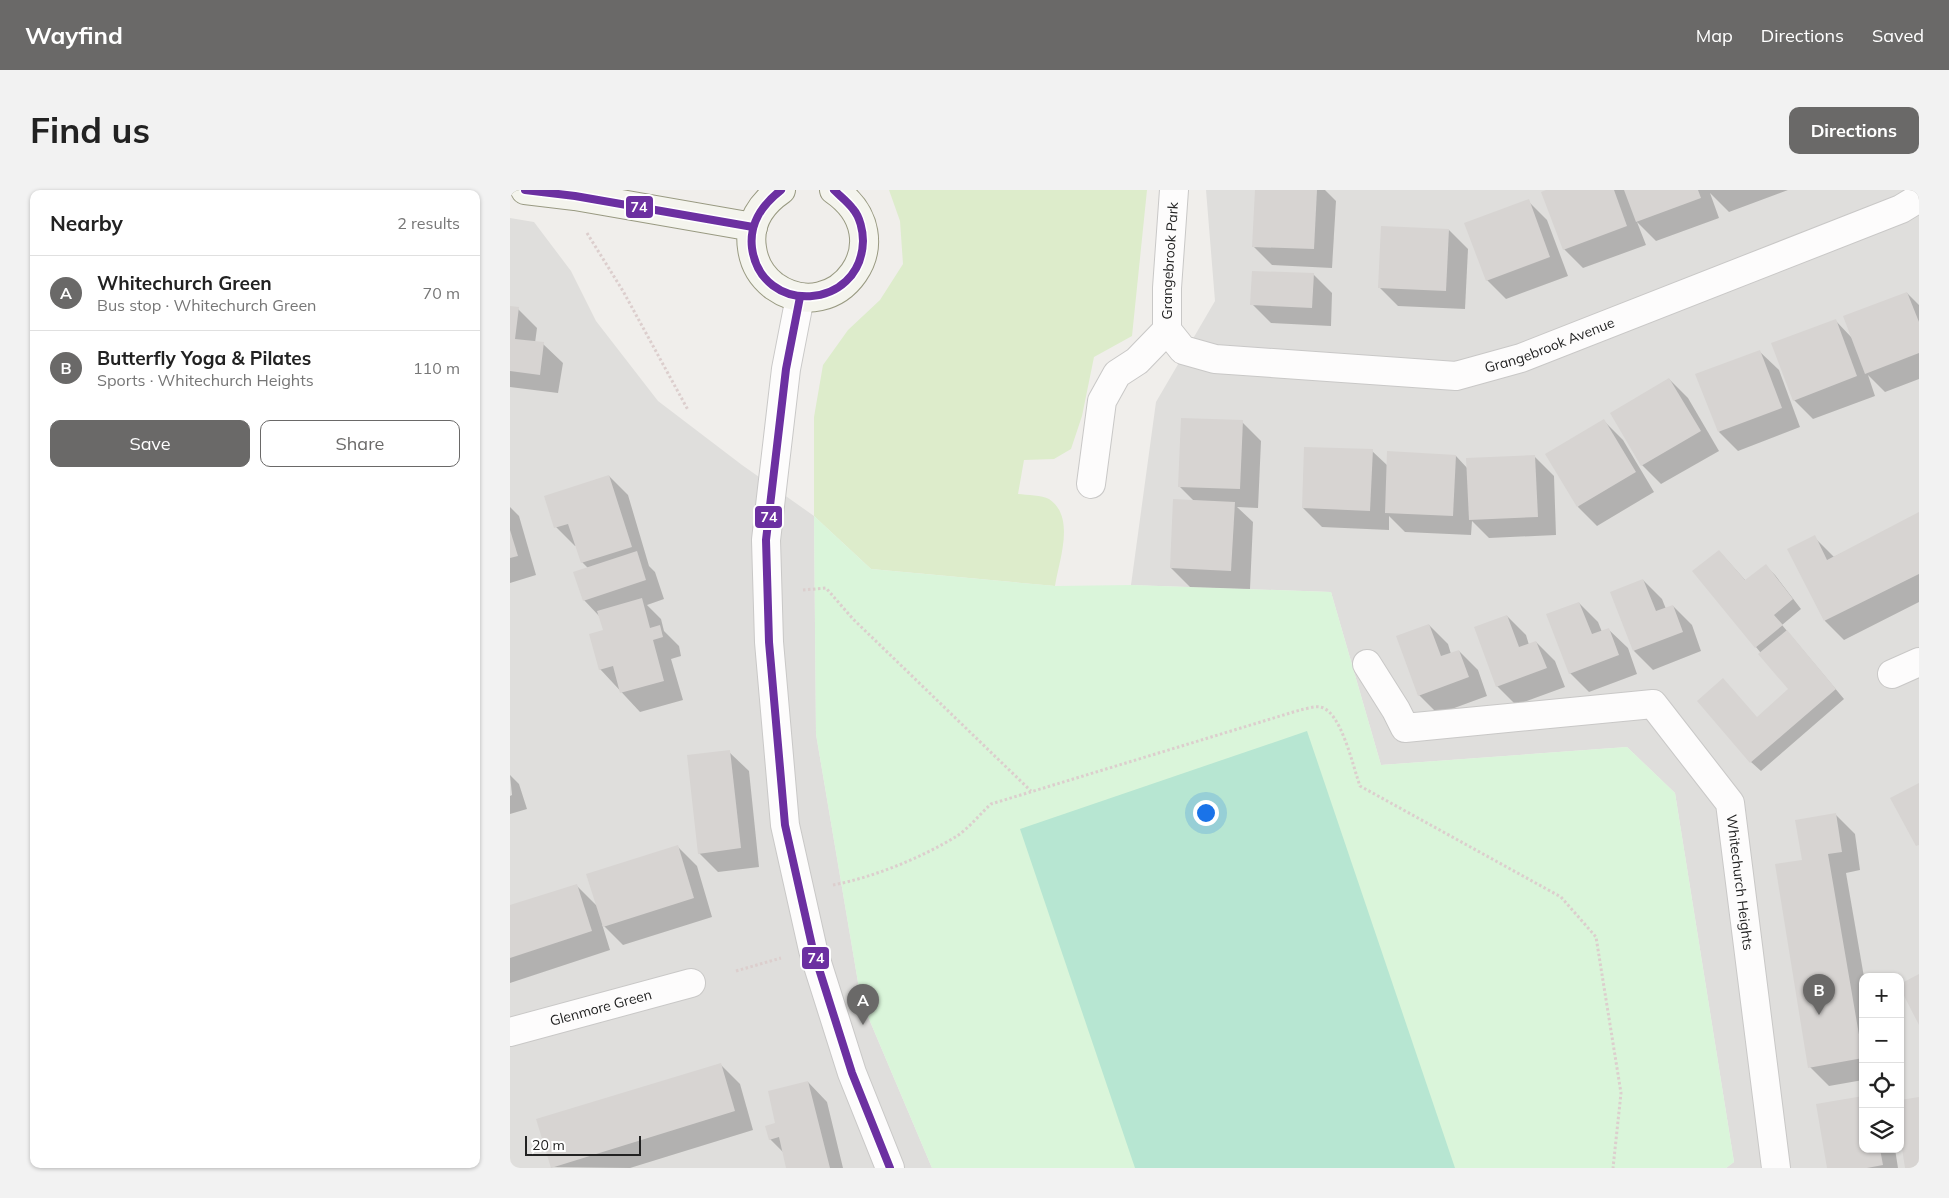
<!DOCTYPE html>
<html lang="en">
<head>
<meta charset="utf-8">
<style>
  :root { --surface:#fff; --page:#f2f2f2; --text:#222; --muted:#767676; --line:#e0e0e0; --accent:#6a6968 }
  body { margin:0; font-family:Mulish,sans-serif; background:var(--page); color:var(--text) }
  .controls { position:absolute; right:15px; bottom:15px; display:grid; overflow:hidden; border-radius:10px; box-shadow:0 1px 4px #0004 }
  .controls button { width:45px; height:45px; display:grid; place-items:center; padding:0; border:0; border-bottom:1px solid var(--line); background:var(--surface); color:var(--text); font:25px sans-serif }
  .scale { position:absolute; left:15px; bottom:12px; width:116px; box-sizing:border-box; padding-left:5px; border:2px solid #222; border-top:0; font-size:14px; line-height:18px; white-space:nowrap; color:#222; -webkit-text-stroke:4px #fff; paint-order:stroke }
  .you { position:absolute; left:695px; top:622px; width:18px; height:18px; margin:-12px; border:4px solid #fff; border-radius:50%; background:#1a73e8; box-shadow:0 0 0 8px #1a73e833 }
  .badge { display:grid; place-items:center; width:32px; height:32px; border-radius:50%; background:var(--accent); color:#fff; font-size:16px; font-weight:700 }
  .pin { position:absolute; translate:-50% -41px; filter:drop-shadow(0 1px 2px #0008) }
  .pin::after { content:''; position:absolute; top:26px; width:18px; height:15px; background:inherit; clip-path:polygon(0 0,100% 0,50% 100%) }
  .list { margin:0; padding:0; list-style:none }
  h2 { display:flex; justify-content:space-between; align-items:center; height:65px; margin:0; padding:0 20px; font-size:21px }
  h2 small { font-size:16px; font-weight:400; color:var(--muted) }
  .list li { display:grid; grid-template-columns:32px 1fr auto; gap:15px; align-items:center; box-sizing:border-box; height:75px; padding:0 20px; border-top:1px solid var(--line) }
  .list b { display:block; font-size:19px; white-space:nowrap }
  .list p { margin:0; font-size:16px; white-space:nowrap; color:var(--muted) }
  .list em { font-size:16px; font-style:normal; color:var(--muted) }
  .actions { display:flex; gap:10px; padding:15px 20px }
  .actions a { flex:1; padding:11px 0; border:1px solid var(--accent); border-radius:10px; text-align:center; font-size:18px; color:var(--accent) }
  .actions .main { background:var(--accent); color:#fff }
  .icon { flex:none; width:28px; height:28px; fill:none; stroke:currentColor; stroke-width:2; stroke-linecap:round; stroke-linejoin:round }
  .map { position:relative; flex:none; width:1409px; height:978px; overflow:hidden; border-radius:10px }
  header { display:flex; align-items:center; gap:30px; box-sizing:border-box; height:70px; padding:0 25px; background:var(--accent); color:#fff }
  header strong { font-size:24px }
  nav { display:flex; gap:28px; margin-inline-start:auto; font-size:18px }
  .intro { display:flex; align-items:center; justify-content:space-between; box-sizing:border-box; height:120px; padding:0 30px }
  h1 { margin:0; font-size:35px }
  .button { padding:12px 22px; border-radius:10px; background:var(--accent); color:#fff; font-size:18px; font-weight:700 }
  main { display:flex; gap:30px; padding:0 30px }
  aside { flex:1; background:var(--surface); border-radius:10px; box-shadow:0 1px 4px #0004 }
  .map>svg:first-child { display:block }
  .residential { fill:#dfdedc; fill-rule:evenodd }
  .grass { fill:#ddeccb }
  .park { fill:#daf5da }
  .pitch { fill:#b7e6d2 }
  .shadow { fill:#0003 }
  .building { fill:#d7d4d2 }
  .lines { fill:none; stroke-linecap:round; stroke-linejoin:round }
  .street-casing { stroke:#c9c8c7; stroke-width:30 }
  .secondary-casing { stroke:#999a82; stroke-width:30 }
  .path { stroke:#dccecd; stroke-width:3; stroke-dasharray:2.5 2.5; stroke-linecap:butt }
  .street { stroke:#fdfcfc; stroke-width:28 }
  .secondary { stroke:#f4f4ed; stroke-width:28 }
  .bus-1-casing { stroke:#fff; stroke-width:11 }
  .bus-1 { stroke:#6c30a1; stroke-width:8 }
  .labels { text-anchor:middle; stroke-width:4; stroke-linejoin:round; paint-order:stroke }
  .street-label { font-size:14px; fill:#222; stroke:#fff }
  .line-badge { stroke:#fff; stroke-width:2 }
  .badge-label { font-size:14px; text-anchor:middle; font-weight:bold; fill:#fff }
</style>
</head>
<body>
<header>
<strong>Wayfind</strong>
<nav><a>Map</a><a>Directions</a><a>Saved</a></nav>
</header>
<div class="intro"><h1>Find us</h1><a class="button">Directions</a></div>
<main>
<aside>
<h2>Nearby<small>2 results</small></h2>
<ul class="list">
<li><span class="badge">A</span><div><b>Whitechurch Green</b><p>Bus stop · Whitechurch Green</p></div><em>70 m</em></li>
<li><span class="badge">B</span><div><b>Butterfly Yoga &amp; Pilates</b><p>Sports · Whitechurch Heights</p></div><em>110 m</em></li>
</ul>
<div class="actions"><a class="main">Save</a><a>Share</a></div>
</aside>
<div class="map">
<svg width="1409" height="978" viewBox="0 0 1409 978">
  <rect width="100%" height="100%" fill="#f0eeeb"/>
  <g class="residential">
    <path d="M696,0H1409V978H1216L1224,972L1165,603L1117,557L871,575L821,402L621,395L646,212L705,111ZM1353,787H1390V959H1353Z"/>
    <path d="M0,28L24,32L61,81L86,131L148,211L232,275L304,326L306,544L351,810L422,978H0Z"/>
  </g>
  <path class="grass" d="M379,0H637L622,146L584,167L572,226L561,259L544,269L514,270L508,304C517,305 532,305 539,309C566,327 549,370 545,396L361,379L304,326V227L313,175L338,140L370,110L393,74L390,31Z"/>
  <path class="park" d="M304,326L361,379L545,396L621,395L821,402L871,575L1117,557L1165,603L1224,972L1216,978H422L351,810L306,544Z"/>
  <path class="pitch" d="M797,541L945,978H625L510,639Z"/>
  <g class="shadow">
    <path d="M746,0H815L826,11L822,78L762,75L743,56Z"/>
    <path d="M1040,0H1278L1219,22L1200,3L1209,28L1146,51L1127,32L1136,55L1073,78L1054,59Z"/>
    <path d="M1018,11L1037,30L1058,86L996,109L977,90Z"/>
    <path d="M939,40L958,59L955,119L888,116L869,97Z"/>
    <path d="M803,84L822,103L821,136L761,133L742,114Z"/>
    <path d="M1397,103L1409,115V189L1375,202L1358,185L1365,206L1303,229L1284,210L1325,130L1342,148Z"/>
    <path d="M0,118L8,119L27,138L25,153L33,154L53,173L48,203L0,197Z"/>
    <path d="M1249,161L1269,180L1290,237L1228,261L1209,242Z"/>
    <path d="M1159,189L1178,208L1209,261L1151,294L1132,275L1102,223Z"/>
    <path d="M1094,231L1113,250L1144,302L1087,336L1068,317Z"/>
    <path d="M732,232L751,251L748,318L727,317L743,332L740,399L680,397L661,378L685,312L669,296Z"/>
    <path d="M862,261L878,276L946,266L958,279L1025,267L1044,286L1046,345L979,348L962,331L961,345L895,342L879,326V340L812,337L793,318Z"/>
    <path d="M99,286L118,305L139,376L145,382L154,409L137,415L151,429L154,441L169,456L171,466L161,469L173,510L130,522L90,479L95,441L90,427L74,410L78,378L72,372L67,356H65L46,337Z"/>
    <path d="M0,317L9,326L26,385L0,393Z"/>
    <path d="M1409,324V412L1334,450L1315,431L1304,347L1324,367Z"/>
    <path d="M1209,361L1236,391L1256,376L1265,385L1291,419L1272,435L1334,509L1251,581L1241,572L1247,528L1280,499L1246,457Z"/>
    <path d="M1133,390L1152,409L1156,419L1163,416L1182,435L1191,461L1143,480L1124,461Z"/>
    <path d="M1069,413L1088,432L1092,442L1098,439L1118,458L1127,484L1079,502L1060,483Z"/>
    <path d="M997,426L1016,445L1019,455L1026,452L1045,471L1055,497L1006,515L987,496Z"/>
    <path d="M919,435L938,454L941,464L949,461L968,480L977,506L928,524L909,505Z"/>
    <path d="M219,562L239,581L249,677L208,682L189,663Z"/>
    <path d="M0,585L9,594L17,619L0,624V606L2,605Z"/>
    <path d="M1326,625L1345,644L1350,680L1336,683L1354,787L1353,890L1319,896L1300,877L1293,671Z"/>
    <path d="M168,657L187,676L202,727L113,755L92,734L100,760L0,793V717L66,695L87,716Z"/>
    <path d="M211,875L230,894L243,940L120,978L42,977Z"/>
    <path d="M298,892L317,912L333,978H277L274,963L260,949L266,934Z"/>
    <path d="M1353,959H1385L1388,978H1318Z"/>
  </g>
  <g class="building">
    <path d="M745,0H807L804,59L742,57Z"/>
    <path d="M1036,0H1104L1117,36L1053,60L1031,2Z"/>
    <path d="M1114,0H1188L1191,8L1126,32Z"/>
    <path d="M1019,9L1040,67L976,91L954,33Z"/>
    <path d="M871,36L939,39L936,101L868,98Z"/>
    <path d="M742,81L804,83L802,118L740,115Z"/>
    <path d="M1397,102L1409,132V163L1355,184L1333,126Z"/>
    <path d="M0,116L9,117L5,149L34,152L30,185L0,181Z"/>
    <path d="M1326,129L1347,186L1283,211L1261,153Z"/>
    <path d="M1250,160L1272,218L1208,242L1185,184Z"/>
    <path d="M1159,188L1191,241L1131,276L1100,223Z"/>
    <path d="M671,228L733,230L730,299L668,297Z"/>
    <path d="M1094,229L1126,282L1067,317L1035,264Z"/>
    <path d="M794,257L863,259L860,321L792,318Z"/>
    <path d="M877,261L946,265L943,326L875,323Z"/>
    <path d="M1025,265L1028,327L959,330L956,268Z"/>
    <path d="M99,285L122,357L71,373L58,334L44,338L34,306Z"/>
    <path d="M663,309L725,312L721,381L660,378Z"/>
    <path d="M1409,322V384L1314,431L1277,359L1305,345L1317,370Z"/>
    <path d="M0,340L8,366L0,368Z"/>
    <path d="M1209,360L1235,390L1256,374L1283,409L1264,425L1273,435L1245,458L1182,381Z"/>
    <path d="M127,361L136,390L73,411L63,382Z"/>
    <path d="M1133,389L1146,421L1163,415L1173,442L1123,461L1100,402Z"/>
    <path d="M132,408L140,438L150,435L153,447L143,450L154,491L110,503L103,476L89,480L79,444L93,440L87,421Z"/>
    <path d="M1069,412L1082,444L1099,438L1109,465L1059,484L1036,424Z"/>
    <path d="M997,425L1009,457L1026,451L1037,478L986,497L964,437Z"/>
    <path d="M919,434L931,466L949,460L959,487L908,506L886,446Z"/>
    <path d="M1277,440L1326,499L1240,573L1187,511L1213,488L1247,527L1278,499L1248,464Z"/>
    <path d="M220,560L231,658L188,664L177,565Z"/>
    <path d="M1409,593V655L1406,656L1380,608Z"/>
    <path d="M1326,623L1332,662L1318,664L1353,868L1298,878L1265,674L1292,670L1285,630Z"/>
    <path d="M168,655L184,708L93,737L76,684Z"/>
    <path d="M67,694L82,741L0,768V715Z"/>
    <path d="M1409,784V835L1390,798V794Z"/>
    <path d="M211,873L225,921L41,978L26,929Z"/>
    <path d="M298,891L320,978H276L269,947L259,950L255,936L265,933L258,901Z"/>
    <path d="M1353,906V959H1370L1373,975L1357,978H1317L1306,914Z"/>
    <path d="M1409,907V978H1395L1390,945V910Z"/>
  </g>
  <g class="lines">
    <g class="street-casing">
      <g id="street">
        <path d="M290,107L276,179L256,350L259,452L275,635L303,760L342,883L380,978"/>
        <path id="s1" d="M657,140L673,160L705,169L946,186L1011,168L1391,19L1409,8"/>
        <path id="s2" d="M581,294L592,211L607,184L627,171L657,140V98L664,0"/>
        <path id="s3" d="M857,474L886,520L895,538L1143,514L1220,613L1266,978"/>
        <path d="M1382,484L1409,472"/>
        <path id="s4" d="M0,842L181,793"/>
      </g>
    </g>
    <g class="secondary-casing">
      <g id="secondary">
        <path d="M15,0L65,6L243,37"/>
        <path d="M271,0C252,13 238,33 242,58C244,74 251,86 264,96C326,140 395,49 324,0"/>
      </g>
    </g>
    <g class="path">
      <path d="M77,43L113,101L178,220"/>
      <path d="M293,400L316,398L343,429L521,601"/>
      <path d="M323,695C364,687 411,668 447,646C459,638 470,624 481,614L790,520C796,519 804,516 810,517C831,520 843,577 850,596L1051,707L1086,747L1111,903L1103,978"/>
      <path d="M226,781L271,768"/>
    </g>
    <use href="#street" class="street"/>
    <use href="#secondary" class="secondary"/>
    <g class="bus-1-casing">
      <g id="bus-1">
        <path d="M15,0L65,6L243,37"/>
        <path d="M271,0C252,15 239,33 242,58C251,126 351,121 353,51C353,41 350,27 343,19C338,12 330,6 324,0"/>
        <path d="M290,107L276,179L256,350L259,452L275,635L303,760L342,883L380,978"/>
      </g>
    </g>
    <use href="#bus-1" class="bus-1"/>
  </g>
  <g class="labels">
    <g class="street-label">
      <text dy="5" stroke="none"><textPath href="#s2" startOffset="251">Grangebrook Park</textPath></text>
      <text dy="5" stroke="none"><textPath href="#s1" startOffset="399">Grangebrook Avenue</textPath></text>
      <text dy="5" stroke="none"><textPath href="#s3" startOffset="529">Whitechurch Heights</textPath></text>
      <text dy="5" stroke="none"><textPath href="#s4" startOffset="94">Glenmore Green</textPath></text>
    </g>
  </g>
  <g class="line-badge">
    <rect x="115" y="5" width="29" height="24" rx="5" fill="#6c30a1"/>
    <rect x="244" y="315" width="29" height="24" rx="5" fill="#6c30a1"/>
    <rect x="291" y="756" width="29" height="24" rx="5" fill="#6c30a1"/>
  </g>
  <g class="badge-label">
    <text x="129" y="22">74</text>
    <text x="259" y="332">74</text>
    <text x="306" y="773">74</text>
  </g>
</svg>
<div class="controls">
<button>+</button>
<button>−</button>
<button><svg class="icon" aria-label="locate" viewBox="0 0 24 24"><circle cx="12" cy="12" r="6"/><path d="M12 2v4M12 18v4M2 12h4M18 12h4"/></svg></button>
<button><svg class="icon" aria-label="layers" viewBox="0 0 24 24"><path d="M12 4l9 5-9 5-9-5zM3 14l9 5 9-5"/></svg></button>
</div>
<div class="scale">20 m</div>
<div class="you"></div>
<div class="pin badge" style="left:353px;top:835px">A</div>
<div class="pin badge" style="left:1309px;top:825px">B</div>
</div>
</main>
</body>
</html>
